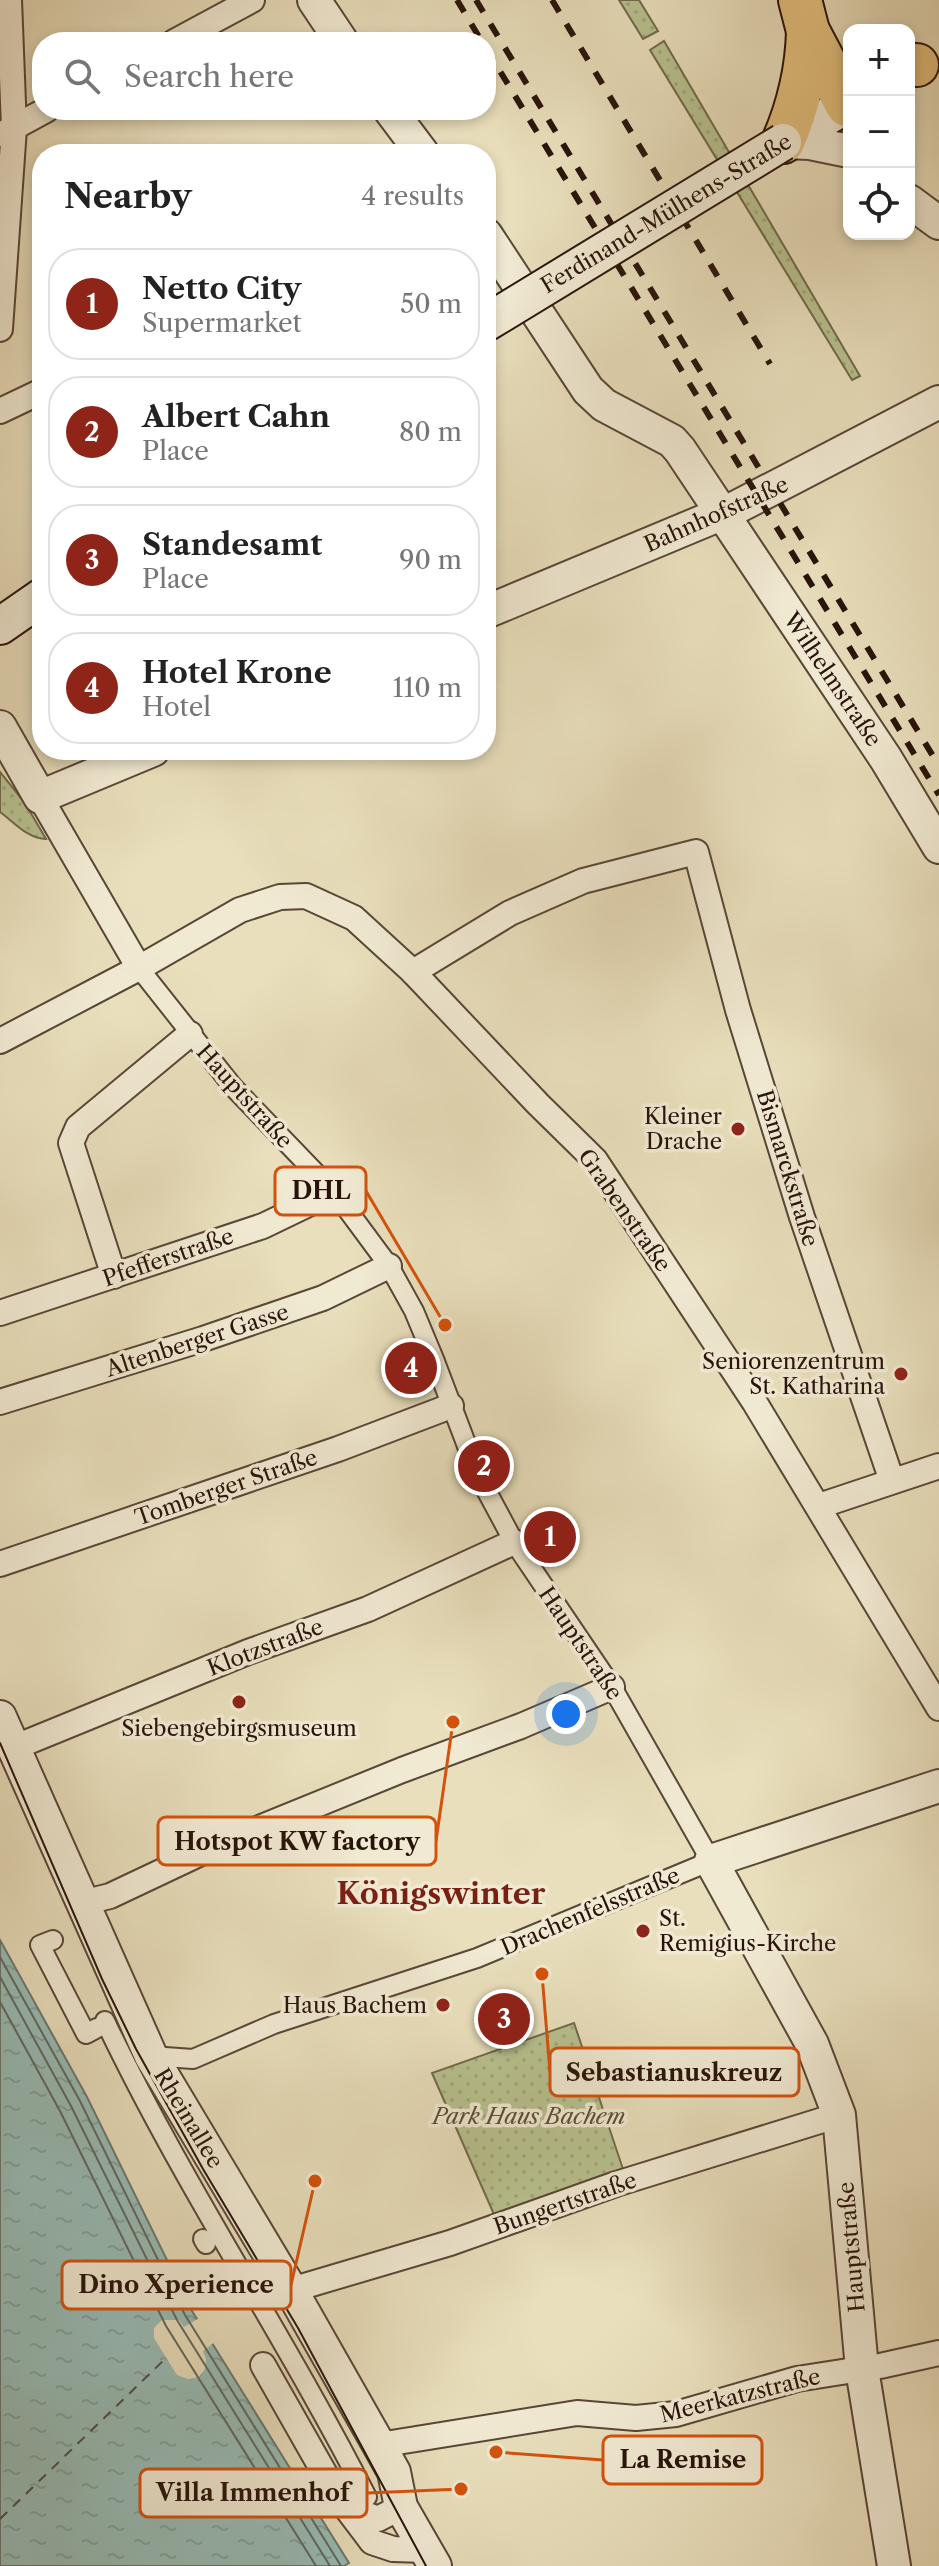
<!DOCTYPE html>
<html lang="en">
<head>
<meta charset="utf-8">
<style>
  :root { --surface:#fff; --page:#f6f6f6; --text:#222; --muted:#767676; --line:#e0e0e0; --accent:#8f2418 }
  body { margin:0; font-family:"Libre Caslon Text",serif; background:var(--page); color:var(--text) }
  .controls { position:absolute; right:24px; top:24px; display:grid; overflow:hidden; border-radius:16px; box-shadow:0 4px 12px #0003 }
  .controls button { width:72px; height:72px; display:grid; place-items:center; padding:0; border:0; border-bottom:2px solid var(--line); background:var(--surface); color:var(--text); font:40px sans-serif }
  .you { position:absolute; left:566px; top:1714px; width:28px; height:28px; margin:-20px; border:6px solid #fff; border-radius:50%; background:#1a73e8; box-shadow:0 0 0 12px #1a73e833 }
  .badge { display:grid; place-items:center; width:52px; height:52px; border-radius:50%; background:var(--accent); color:#fff; font-size:26px; font-weight:700 }
  .pin { position:absolute; translate:-50% -50%; border:4px solid #fff; box-shadow:0 2px 8px #0006 }
  .list { margin:0; padding:0; list-style:none }
  h2 { display:flex; justify-content:space-between; align-items:center; height:104px; margin:0; padding:0 32px; font-size:34px }
  h2 small { font-size:26px; font-weight:400; color:var(--muted) }
  .list li { display:grid; grid-template-columns:52px 1fr auto; gap:24px; align-items:center; box-sizing:border-box; height:112px; margin:0 16px 16px; padding:0 16px; border:2px solid var(--line); border-radius:32px }
  .list b { display:block; font-size:30px; white-space:nowrap }
  .list p { margin:0; font-size:26px; white-space:nowrap; color:var(--muted) }
  .list em { font-size:26px; font-style:normal; color:var(--muted) }
  .icon { flex:none; width:44px; height:44px; fill:none; stroke:currentColor; stroke-width:2; stroke-linecap:round; stroke-linejoin:round }
  .map { position:relative; flex:none; width:939px; height:2566px; overflow:hidden }
  .search { position:absolute; background:var(--surface); box-shadow:0 4px 12px #0003; left:32px; top:32px; width:464px; height:88px; display:flex; align-items:center; gap:20px; box-sizing:border-box; padding:0 28px; border-radius:32px; color:var(--muted); font-size:30px }
  .panel { position:absolute; background:var(--surface); box-shadow:0 4px 12px #0003; left:32px; top:144px; width:464px; height:616px; border-radius:32px }
  .map>svg:first-child { display:block }
  .green { fill:url(#green-dots); stroke:#706a4c; stroke-width:2 }
  .water { fill:url(#water-ripples); stroke:#6b7871; stroke-width:2 }
  .pier { fill:#e9dfbc }
  .lines { fill:none; stroke-linecap:round; stroke-linejoin:round }
  .shore { stroke:#606860; stroke-width:2 }
  .ferry { stroke:#4f4e46; stroke-width:2; stroke-dasharray:10 8; stroke-linecap:butt }
  .pedestrian-casing { stroke:#584636; stroke-width:22 }
  .minor-casing { stroke:#584636; stroke-width:28 }
  .tertiary-casing { stroke:#584636; stroke-width:36 }
  .secondary-casing { stroke:#28130a; stroke-width:40 }
  .trunk-casing { stroke:#28130a; stroke-width:46 }
  .pedestrian { stroke:#f1ead3; stroke-width:18 }
  .minor { stroke:#f1ead3; stroke-width:24 }
  .tertiary { stroke:#f1ead3; stroke-width:32 }
  .secondary { stroke:#f1ead3; stroke-width:36 }
  .trunk { stroke:#e4c07e; stroke-width:42 }
  .tram { stroke:#28130a; stroke-width:2 }
  .rail { stroke:#28130a; stroke-width:6; stroke-dasharray:14 14; stroke-linecap:butt }
  .secondary-bridge-casing { stroke:#28130a; stroke-width:40; stroke-linecap:butt }
  .secondary-bridge { stroke:#f1ead3; stroke-width:36 }
  .poi-dot { fill:#8f2418; stroke:#f1ead3; stroke-width:3 }
  .labels { text-anchor:middle; stroke-width:7; stroke-linejoin:round; paint-order:stroke }
  .street-label { font-size:22px; fill:#28130a; stroke:#f1ead3 }
  .poi-label { font-size:22px; fill:#28130a; stroke:#f1ead3; text-anchor:end }
  .park-label { font-size:22px; font-style:italic; fill:#5a5039; stroke:#f1ead3 }
  .district-label { font-size:30px; font-weight:bold; fill:#7a1f14; stroke:#f1ead3 }
  .leader { fill:none; stroke:#d5520c; stroke-width:3 }
  .callout-dot { fill:#d5520c; stroke:#f1ead3; stroke-width:3 }
  .callout { fill:#f1ead3; stroke:#d5520c; stroke-width:3 }
  .callout-label { font-size:24px; text-anchor:middle; font-weight:bold; fill:#28130a }
</style>
</head>
<body>
<div class="map">
<svg width="939" height="2566" viewBox="0 0 939 2566">
  <defs>
    <pattern id="green-dots" width="8" height="8" patternUnits="userSpaceOnUse" patternTransform="scale(2)"><rect width="8" height="8" fill="#b8c18f"/><path d="M2 2h.1M6 6h.1" fill="none" stroke="#9ea57a" stroke-width="1.8" stroke-linecap="round"/></pattern>
    <pattern id="water-ripples" width="26" height="14" patternUnits="userSpaceOnUse" patternTransform="scale(2)"><rect width="26" height="14" fill="#98bcb6"/><path d="M2 4q2-2 4 0t4 0M15 11q2-2 4 0t4 0" fill="none" stroke="#83a19b"/></pattern>
  </defs>
  <rect width="100%" height="100%" fill="#e9dfbc"/>
  <filter id="stains"><feTurbulence type="fractalNoise" baseFrequency=".0025" numOctaves="4"/><feColorMatrix values="0 0 0 0 .2 0 0 0 0 .09 0 0 0 0 .02 0 0 0 .5 -.17"/></filter>
  <radialGradient id="worn" r=".72"><stop offset=".6" stop-color="#630" stop-opacity="0"/><stop offset="1" stop-color="#630" stop-opacity=".3"/></radialGradient>
  <g class="green">
    <path d="M619,0H639L658,31L643,39Z"/>
    <path d="M664,41L860,376L852,380L650,50Z"/>
    <path d="M0,772L25,803L46,839C28,839 14,822 0,812Z"/>
    <path d="M574,2023L625,2175L496,2219L432,2073Z"/>
  </g>
  <path class="water" d="M0,1940L87,2097L192,2311L349,2563L344,2566H0Z"/>
  <path class="pier" d="M201,2317L216,2341L203,2351L206,2359L205,2369L199,2377L188,2379L177,2375L154,2338V2328L162,2320H179L184,2327Z"/>
  <g class="lines">
    <g class="shore">
      <path d="M0,1957L80,2101L185,2315L341,2566"/>
      <path d="M0,1977L71,2106L177,2320L330,2566"/>
      <path d="M0,2002L60,2111L166,2326L316,2566"/>
    </g>
    <path class="ferry" d="M0,2519L166,2358"/>
    <g class="pedestrian-casing">
      <g id="pedestrian">
        <path d="M139,968L234,1088L335,1193L389,1266L414,1311L434,1359L478,1475L514,1542L612,1687L711,1861L477,1958L274,2024L193,2059L151,2056"/>
        <path d="M53,1940L40,1945L86,2034L97,2028"/>
        <path d="M105,2021C183,2185 285,2336 367,2497"/>
        <path d="M203,2239L206,2244"/>
      </g>
    </g>
    <g class="minor-casing">
      <g id="minor">
        <path d="M174,42L252,0"/>
        <path d="M2,134L46,110"/>
        <path d="M0,329L14,128L9,0"/>
        <path d="M0,411L42,391"/>
        <path d="M40,797L139,968"/>
        <path d="M413,972L510,913L583,881L696,852L738,1010L802,1217L892,1481"/>
        <path d="M0,1041L139,968L240,910L280,897L306,896L354,918L413,972L538,1104L595,1160L755,1403L939,1708"/>
        <path d="M114,1276L71,1143L78,1127L190,1034"/>
        <path d="M0,1313L263,1226L319,1199L332,1190"/>
        <path d="M0,1402L203,1339L323,1298L389,1266"/>
        <path d="M819,1506L939,1466"/>
        <path d="M0,1564L338,1449L451,1406"/>
        <path d="M13,1748L248,1652L368,1609L514,1542"/>
        <path d="M82,1903L110,1896L220,1844L402,1770L521,1726L612,1687"/>
        <path d="M291,2290L450,2243L616,2184L839,2115"/>
        <path d="M263,2365L338,2497L372,2542L393,2549L425,2550"/>
        <path d="M379,2445L577,2413L636,2418L676,2414L797,2379L880,2366L939,2353"/>
        <path d="M346,2506L378,2519L401,2507"/>
      </g>
    </g>
    <g class="tertiary-casing">
      <g id="tertiary">
        <path d="M314,0L342,42"/>
        <path d="M390,110L423,154"/>
        <path d="M783,142L810,143L849,151"/>
        <path d="M909,201L939,223"/>
        <path d="M486,235L588,390L604,405L672,441L680,450L886,759L939,847"/>
        <path d="M486,612L733,509L939,402"/>
        <path d="M0,727L40,797L153,750"/>
        <path d="M0,1717L151,2056L291,2290L379,2445L394,2472L401,2507L435,2566"/>
        <path d="M894,2566L862,2369L839,2115L812,2044L711,1861L939,1786"/>
      </g>
    </g>
    <g class="secondary-casing">
      <g id="secondary">
        <path d="M783,142L847,105"/>
        <path d="M0,626L42,597"/>
      </g>
    </g>
    <g class="trunk-casing">
      <g id="trunk">
        <path d="M800,0L808,31L847,105"/>
        <path d="M909,65H917"/>
        <path d="M783,142C799,105 807,71 808,31"/>
      </g>
    </g>
    <use href="#pedestrian" class="pedestrian"/>
    <use href="#minor" class="minor"/>
    <use href="#tertiary" class="tertiary"/>
    <use href="#secondary" class="secondary"/>
    <use href="#trunk" class="trunk"/>
    <path class="tram" d="M0,1743L102,1979L136,2049L203,2169L298,2328L426,2566"/>
    <g class="rail">
      <path d="M457,0L482,42"/>
      <path d="M476,0L939,766"/>
      <path d="M552,0L770,364"/>
      <path d="M486,48L939,795"/>
    </g>
    <g class="secondary-bridge-casing">
      <path id="secondary-bridge" d="M486,323L783,142"/>
    </g>
    <use href="#secondary-bridge" class="secondary-bridge"/>
  </g>
  <g class="poi-dot">
    <circle cx="738" cy="1129" r="8"/>
    <circle cx="901" cy="1374" r="8"/>
    <circle cx="239" cy="1702" r="8"/>
    <circle cx="643" cy="1931" r="8"/>
    <circle cx="443" cy="2005" r="8"/>
  </g>
  <g class="labels">
    <g class="street-label">
      <text transform="translate(666 213) rotate(-31)" y="8">Ferdinand-Mülhens-Straße</text>
      <text transform="translate(716 514) rotate(-24)" y="8">Bahnhofstraße</text>
      <text transform="translate(833 679) rotate(56)" y="8">Wilhelmstraße</text>
      <text transform="translate(245 1096) rotate(48)" y="8">Hauptstraße</text>
      <text transform="translate(788 1168) rotate(73)" y="8">Bismarckstraße</text>
      <text transform="translate(625 1210) rotate(55)" y="8">Grabenstraße</text>
      <text transform="translate(168 1257) rotate(-19)" y="8">Pfefferstraße</text>
      <text transform="translate(197 1340) rotate(-18)" y="8">Altenberger Gasse</text>
      <text transform="translate(226 1487) rotate(-19)" y="8">Tomberger Straße</text>
      <text transform="translate(581 1643) rotate(56)" y="8">Hauptstraße</text>
      <text transform="translate(265 1647) rotate(-21)" y="8">Klotzstraße</text>
      <text transform="translate(590 1911) rotate(-23)" y="8">Drachenfelsstraße</text>
      <text transform="translate(189 2118) rotate(59)" y="8">Rheinallee</text>
      <text transform="translate(565 2203) rotate(-19)" y="8">Bungertstraße</text>
      <text transform="translate(851 2247) rotate(-95)" y="8">Hauptstraße</text>
      <text transform="translate(740 2395) rotate(-14)" y="8">Meerkatzstraße</text>
    </g>
    <g class="poi-label">
      <text x="722" y="1124">Kleiner<tspan x="722" dy="25">Drache</tspan></text>
      <text x="885" y="1369">Seniorenzentrum<tspan x="885" dy="25">St. Katharina</tspan></text>
      <text x="239" y="1736" text-anchor="middle">Siebengebirgsmuseum</text>
      <text x="659" y="1926" text-anchor="start">St.<tspan x="659" dy="25">Remigius-Kirche</tspan></text>
      <text x="427" y="2013">Haus Bachem</text>
    </g>
    <g class="park-label">
      <text x="529" y="2124">Park Haus Bachem</text>
    </g>
    <g class="district-label">
      <text x="441" y="1904">Königswinter</text>
    </g>
  </g>
  <path class="leader" d="M445 1325L366 1191M453 1722L436 1841M542 1974L550 2072M315 2181L291 2285M496 2452L603 2460M461 2489L367 2493"/>
  <g class="callout-dot">
    <circle cx="445" cy="1325" r="8"/>
    <circle cx="453" cy="1722" r="8"/>
    <circle cx="542" cy="1974" r="8"/>
    <circle cx="315" cy="2181" r="8"/>
    <circle cx="496" cy="2452" r="8"/>
    <circle cx="461" cy="2489" r="8"/>
  </g>
  <g class="callout">
    <rect x="275" y="1167" width="91" height="48" rx="8"/>
    <rect x="158" y="1817" width="278" height="48" rx="8"/>
    <rect x="550" y="2048" width="249" height="48" rx="8"/>
    <rect x="62" y="2261" width="229" height="48" rx="8"/>
    <rect x="603" y="2436" width="159" height="48" rx="8"/>
    <rect x="140" y="2469" width="227" height="48" rx="8"/>
  </g>
  <g class="callout-label">
    <text x="321" y="1199">DHL</text>
    <text x="297" y="1850">Hotspot KW factory</text>
    <text x="674" y="2081">Sebastianuskreuz</text>
    <text x="176" y="2293">Dino Xperience</text>
    <text x="683" y="2468">La Remise</text>
    <text x="253" y="2501">Villa Immenhof</text>
  </g>
  <rect width="100%" height="100%" filter="url(#stains)"/>
  <rect width="100%" height="100%" fill="url(#worn)"/>
</svg>
<div class="controls">
<button>+</button>
<button>−</button>
<button><svg class="icon" aria-label="locate" viewBox="0 0 24 24"><circle cx="12" cy="12" r="6"/><path d="M12 2v4M12 18v4M2 12h4M18 12h4"/></svg></button>
</div>
<div class="you"></div>
<div class="pin badge" style="left:550px;top:1537px">1</div>
<div class="pin badge" style="left:484px;top:1466px">2</div>
<div class="pin badge" style="left:504px;top:2019px">3</div>
<div class="pin badge" style="left:411px;top:1368px">4</div>
<div class="search"><svg class="icon" aria-label="search" viewBox="0 0 24 24"><circle cx="10" cy="10" r="6"/><path d="M15 15l6 6"/></svg>Search here</div>
<section class="panel">
<h2>Nearby<small>4 results</small></h2>
<ul class="list">
<li><span class="badge">1</span><div><b>Netto City</b><p>Supermarket</p></div><em>50 m</em></li>
<li><span class="badge">2</span><div><b>Albert Cahn</b><p>Place</p></div><em>80 m</em></li>
<li><span class="badge">3</span><div><b>Standesamt</b><p>Place</p></div><em>90 m</em></li>
<li><span class="badge">4</span><div><b>Hotel Krone</b><p>Hotel</p></div><em>110 m</em></li>
</ul>
</section>
</div>
</body>
</html>
